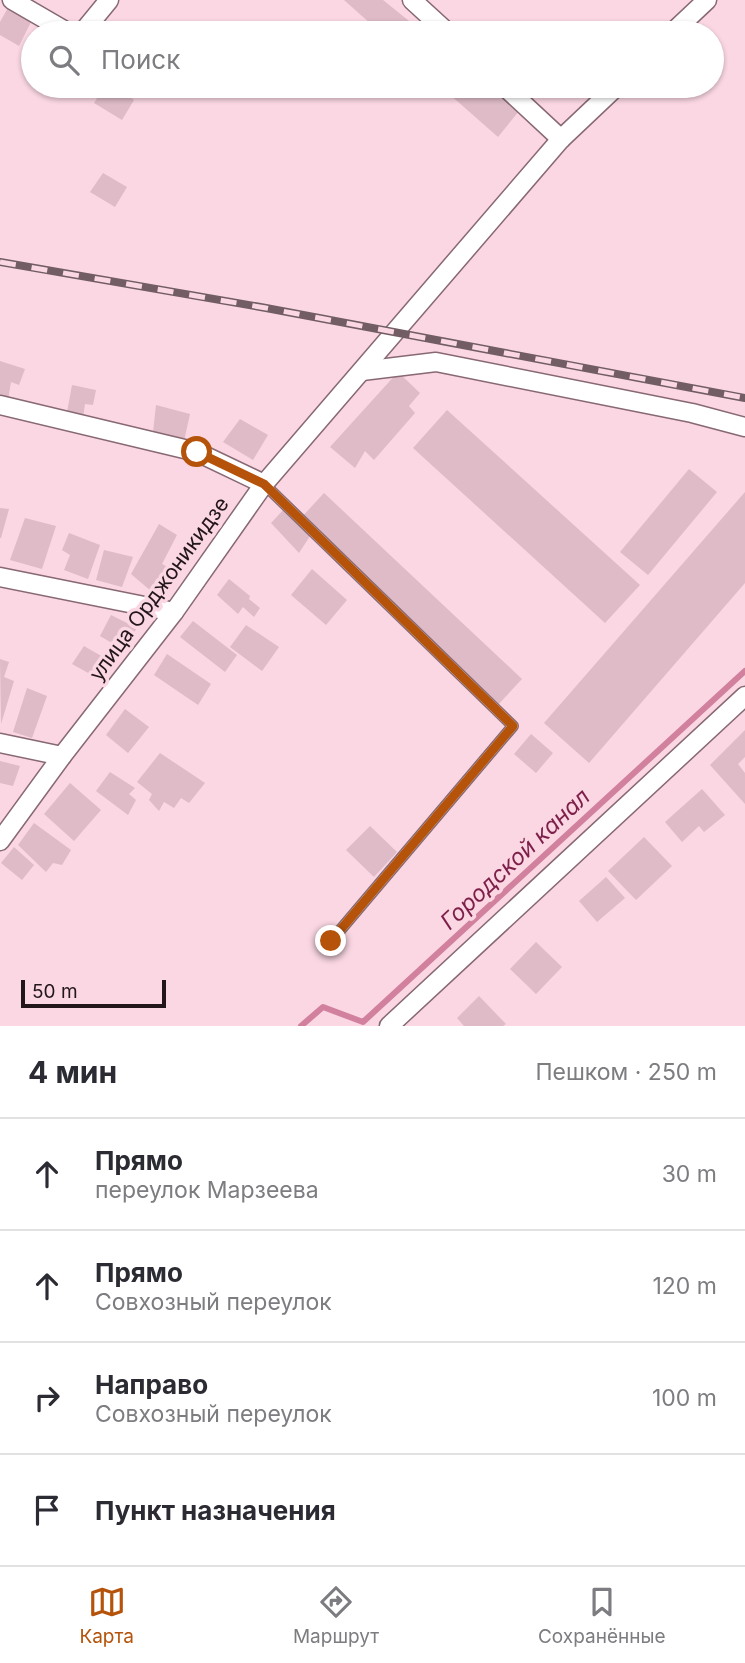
<!DOCTYPE html>
<html lang="ru">
<head>
<meta charset="utf-8">
<style>
  :root { --surface:#fff; --page:#f2f2f3; --text:#2b2b33; --muted:#7c7c81; --line:#e1e1e2; --accent:#b45309 }
  body { margin:0; font-family:Inter,sans-serif; background:var(--page); color:var(--text) }
  .scale { position:absolute; left:21px; bottom:18px; width:145px; box-sizing:border-box; padding-left:7px; border:4px solid #22161a; border-top:0; font-size:19px; line-height:24px; white-space:nowrap; color:#22161a; -webkit-text-stroke:5px #fad7e2; paint-order:stroke }
  .stop { position:absolute; width:21px; height:21px; margin:-16px; border:5px solid #b45309; border-radius:50%; background:#fff }
  .stop.end { background:#b45309; border-color:#fff; box-shadow:0 2px 7px #0008 }
  .list { margin:0; padding:0; list-style:none }
  h2 { display:flex; justify-content:space-between; align-items:center; height:91px; margin:0; padding:0 28px; font-size:30px }
  h2 small { font-size:23px; font-weight:400; color:var(--muted) }
  .list li { display:grid; grid-template-columns:46px 1fr auto; gap:21px; align-items:center; box-sizing:border-box; height:112px; padding:0 28px; border-top:2px solid var(--line) }
  .list b { display:block; font-size:26px; white-space:nowrap }
  .list p { margin:0; font-size:23px; white-space:nowrap; color:var(--muted) }
  .list em { font-size:23px; font-style:normal; color:var(--muted) }
  .icon { flex:none; width:38px; height:38px; fill:none; stroke:currentColor; stroke-width:2; stroke-linecap:round; stroke-linejoin:round }
  .map { position:relative; flex:none; width:745px; height:1026px; overflow:hidden }
  .search { position:absolute; background:var(--surface); box-shadow:0 2px 5px #0004; left:21px; right:21px; top:21px; height:77px; display:flex; align-items:center; gap:18px; box-sizing:border-box; padding:0 24px; border-radius:38px; color:var(--muted); font-size:26px }
  .sheet { height:539px; background:var(--surface) }
  nav { display:flex; justify-content:space-around; align-items:center; box-sizing:border-box; height:98px; border-top:2px solid var(--line); background:var(--surface); font-size:19px; color:var(--muted) }
  nav a { display:grid; justify-items:center; gap:4px }
  nav .on { color:var(--accent) }
  .map>svg:first-child { display:block }
  .lines { fill:none; stroke-linecap:round; stroke-linejoin:round }
  .stream { stroke:#d1819e; stroke-width:6 }
  .building { fill:#debbc6 }
  .lane-casing { stroke:#876873; stroke-width:12 }
  .street-casing { stroke:#876873; stroke-width:21 }
  .lane { stroke:#fff; stroke-width:9 }
  .street { stroke:#fff; stroke-width:18 }
  .rail-casing { stroke:#725d64; stroke-width:8 }
  .rail { stroke:#fad7e2; stroke-width:5; stroke-dasharray:16; stroke-linecap:butt }
  .route { stroke:#b45309; stroke-width:9 }
  .labels { text-anchor:middle; stroke-width:7; stroke-linejoin:round; paint-order:stroke }
  .street-label { font-size:21px; fill:#22161a; stroke:#fad7e2 }
  .water-label { font-size:23px; font-style:italic; fill:#7e1f4a; stroke:#fad7e2 }
</style>
</head>
<body>
<div class="map">
<svg width="745" height="1026" viewBox="0 0 745 1026">
  <rect width="100%" height="100%" fill="#fad7e2"/>
  <g class="lines">
    <path class="stream" d="M301,1026L323,1007L363,1022L745,671"/>
  </g>
  <g class="building">
    <path d="M344,0H383L424,33H381Z"/>
    <path d="M9,6L33,18L19,46L0,35V22Z"/>
    <path d="M33,48V72L24,67Z"/>
    <path d="M105,86H113L134,100L122,120L94,103Z"/>
    <path d="M440,86H492L519,111L498,137Z"/>
    <path d="M103,173L127,187L115,207L90,192Z"/>
    <path d="M0,361L25,369L19,385L11,382L8,400L0,398Z"/>
    <path d="M398,372L420,393L409,406L415,413L374,460L365,451L355,468L330,447Z"/>
    <path d="M72,385L96,390L93,405L85,404L83,418L67,412Z"/>
    <path d="M156,405L190,414L184,441L153,432Z"/>
    <path d="M447,410L640,585L605,623L413,448Z"/>
    <path d="M240,419L268,435L253,460L223,442Z"/>
    <path d="M689,469L717,492L648,575L620,552Z"/>
    <path d="M745,492V583L589,763L544,723Z"/>
    <path d="M324,493L522,679L496,707L312,533L299,553L271,523L287,506L300,519Z"/>
    <path d="M0,508L9,509L1,538H0Z"/>
    <path d="M25,518L56,526L42,569L10,560Z"/>
    <path d="M159,524L177,535L162,564L177,572L158,597L131,574Z"/>
    <path d="M69,533L100,545L88,579L64,570L70,555L62,550Z"/>
    <path d="M104,550L133,557L122,587L96,580Z"/>
    <path d="M312,569L347,600L326,625L291,595Z"/>
    <path d="M229,579L250,596L249,599L260,608L254,617L243,607L238,614L217,595Z"/>
    <path d="M111,615L137,628L122,649L100,636Z"/>
    <path d="M193,621L237,655L225,672L180,637Z"/>
    <path d="M246,625L279,647L262,671L230,647Z"/>
    <path d="M84,646L110,661L99,679L72,664Z"/>
    <path d="M167,654L211,684L198,705L154,675Z"/>
    <path d="M0,659L9,662L4,677L14,681L1,724Z"/>
    <path d="M27,688L47,696L32,738L13,732Z"/>
    <path d="M125,709L149,727L128,753L106,735Z"/>
    <path d="M745,730V757L738,764L745,773V804L710,765Z"/>
    <path d="M531,734L553,753L536,773L514,754Z"/>
    <path d="M160,753L205,783L189,803L181,798L174,808L164,802L159,811L149,800L152,794L137,782Z"/>
    <path d="M0,761L20,766L13,786L0,783Z"/>
    <path d="M110,772L135,788L129,794L136,800L128,815L96,791Z"/>
    <path d="M70,783L101,810L74,841L44,814Z"/>
    <path d="M702,789L725,815L704,832L699,826L682,842L665,822Z"/>
    <path d="M34,823L71,850L62,865L53,863L46,872L18,845Z"/>
    <path d="M370,826L397,852L374,877L346,850Z"/>
    <path d="M644,837L672,866L636,900L608,871Z"/>
    <path d="M14,847L34,865L22,880L1,863Z"/>
    <path d="M606,877L625,898L597,922L579,901Z"/>
    <path d="M536,942L562,967L536,994L510,969Z"/>
    <path d="M479,996L506,1024L503,1026H464L457,1018Z"/>
  </g>
  <g class="lines">
    <g class="lane-casing">
      <path id="lane" d="M264,484L513,726L331,941"/>
    </g>
    <g class="street-casing">
      <g id="street">
        <path d="M12,0L69,33"/>
        <path d="M412,0L448,33"/>
        <path d="M82,33L109,0"/>
        <path d="M672,33L707,0"/>
        <path d="M504,86L561,139"/>
        <path d="M362,371L436,362L692,413L745,427"/>
        <path d="M0,405L197,452L264,484"/>
        <path d="M0,577L174,612"/>
        <path d="M0,743L62,756"/>
        <path d="M0,841L62,756L174,612L264,484L561,139L617,86"/>
        <path d="M389,1026L745,696"/>
      </g>
    </g>
    <use href="#lane" class="lane"/>
    <use href="#street" class="street"/>
    <g class="rail-casing">
      <path id="rail" d="M0,262L266,308L745,398"/>
    </g>
    <use href="#rail" class="rail"/>
  </g>
  <g class="lines">
    <path class="route" d="M197,452L264,484L513,726L331,941"/>
  </g>
  <g class="labels">
    <g class="street-label">
      <text transform="translate(159 589) rotate(-54)" y="7">улица Орджоникидзе</text>
    </g>
    <g class="water-label">
      <text transform="translate(515 859) rotate(-43)" y="8">Городской канал</text>
    </g>
  </g>
</svg>
<div class="scale">50 m</div>
<div class="stop" style="left:197px;top:452px"></div>
<div class="stop end" style="left:331px;top:941px"></div>
<div class="search"><svg class="icon" aria-label="search" viewBox="0 0 24 24"><circle cx="10" cy="10" r="6"/><path d="M15 15l6 6"/></svg>Поиск</div>
</div>
<section class="sheet">
<h2>4 мин<small>Пешком · 250 m</small></h2>
<ul class="list">
<li><svg class="icon" aria-label="ahead" viewBox="0 0 24 24"><path d="M12 20V5M6 11l6-6 6 6"/></svg><div><b>Прямо</b><p>переулок Марзеева</p></div><em>30 m</em></li>
<li><svg class="icon" aria-label="ahead" viewBox="0 0 24 24"><path d="M12 20V5M6 11l6-6 6 6"/></svg><div><b>Прямо</b><p>Совхозный переулок</p></div><em>120 m</em></li>
<li><svg class="icon" aria-label="right" viewBox="0 0 24 24"><path d="M7 20v-9h11M14 6l5 5-5 5"/></svg><div><b>Направо</b><p>Совхозный переулок</p></div><em>100 m</em></li>
<li><svg class="icon" aria-label="arrive" viewBox="0 0 24 24"><path d="M6 21V4h12l-3 4 3 4H6"/></svg><div><b>Пункт назначения</b></div></li>
</ul>
</section>
<nav>
<a class="on"><svg class="icon" aria-label="map" viewBox="0 0 24 24"><path d="M3 6l6-2 6 2 6-2v14l-6 2-6-2-6 2zM9 4v14M15 6v14"/></svg>Карта</a>
<a><svg class="icon" aria-label="directions" viewBox="0 0 24 24"><path d="M12 3l9 9-9 9-9-9zM9 14v-3h6M13 9l2 2-2 2"/></svg>Маршрут</a>
<a><svg class="icon" aria-label="saved" viewBox="0 0 24 24"><path d="M7 4h10v16l-5-4-5 4z"/></svg>Сохранённые</a>
</nav>
</body>
</html>
